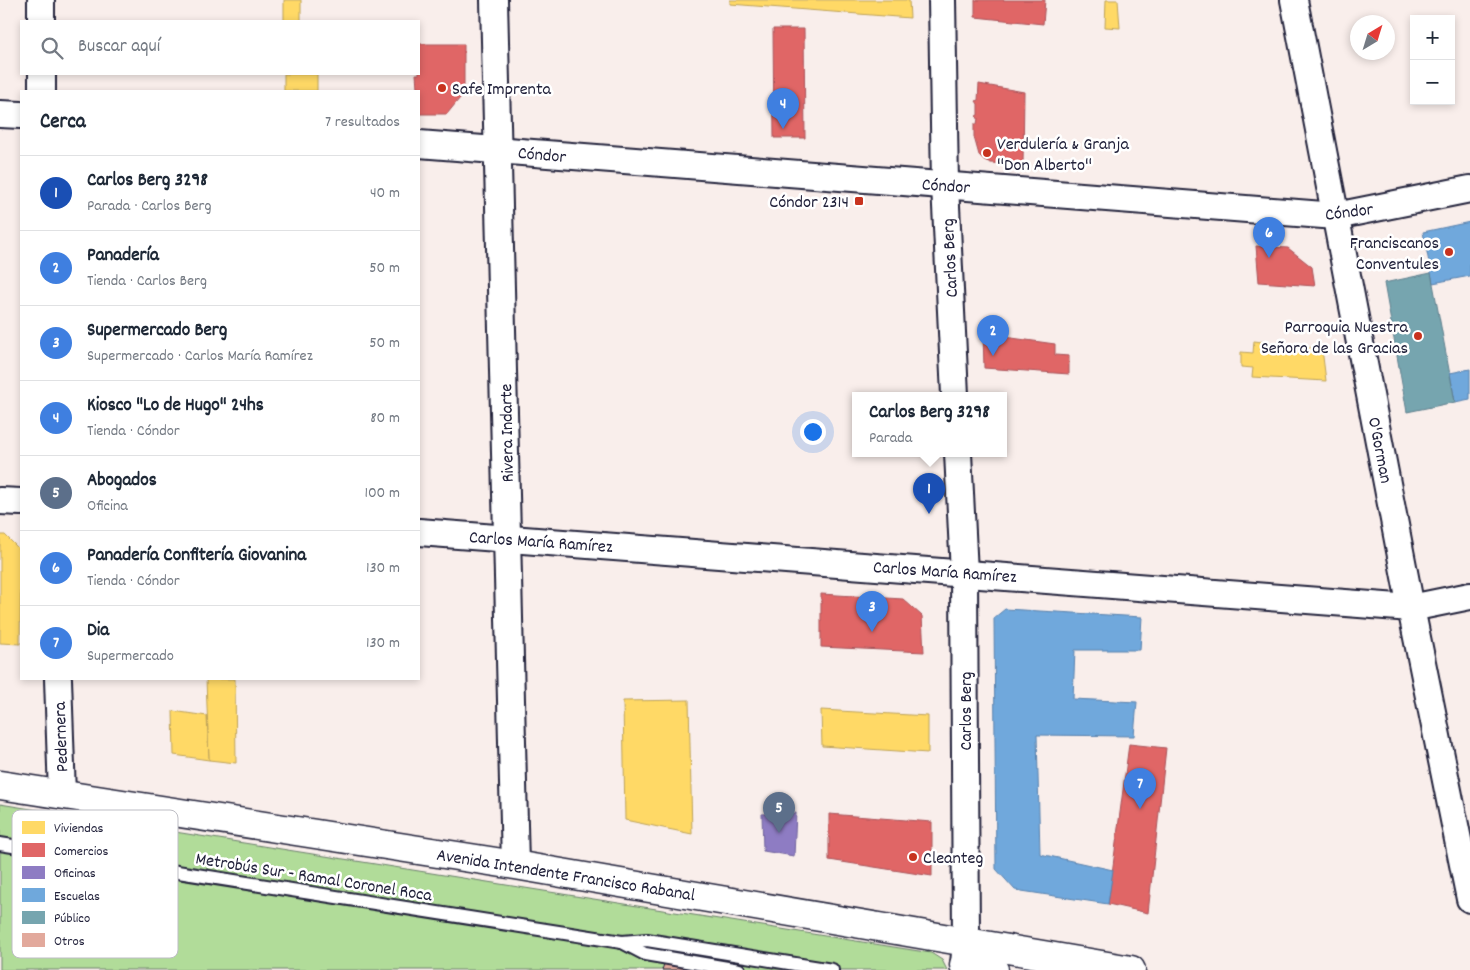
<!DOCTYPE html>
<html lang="es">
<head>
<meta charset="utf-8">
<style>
  :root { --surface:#fff; --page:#f6f6f7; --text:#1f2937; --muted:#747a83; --line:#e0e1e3; --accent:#1a73e8 }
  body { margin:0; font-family:Dekko,sans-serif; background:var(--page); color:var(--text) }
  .controls { position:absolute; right:15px; top:15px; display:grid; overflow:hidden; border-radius:0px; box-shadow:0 2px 8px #0003 }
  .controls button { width:45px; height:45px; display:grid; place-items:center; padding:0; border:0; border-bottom:1px solid var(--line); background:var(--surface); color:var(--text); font:25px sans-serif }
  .compass { position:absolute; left:1350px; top:15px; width:45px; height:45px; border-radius:50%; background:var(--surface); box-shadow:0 2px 8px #0003; rotate:38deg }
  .you { position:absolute; left:812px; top:431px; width:18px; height:18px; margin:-12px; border:4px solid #fff; border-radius:50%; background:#1a73e8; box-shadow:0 0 0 8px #1a73e833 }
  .badge { display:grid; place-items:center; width:32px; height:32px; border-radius:50%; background:var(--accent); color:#fff; font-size:16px; font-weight:700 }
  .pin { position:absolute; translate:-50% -41px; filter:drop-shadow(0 1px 2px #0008) }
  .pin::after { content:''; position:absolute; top:26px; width:18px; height:15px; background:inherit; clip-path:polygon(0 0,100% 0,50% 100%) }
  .popup { position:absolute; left:852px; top:392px; width:155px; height:65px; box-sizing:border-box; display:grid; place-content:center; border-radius:0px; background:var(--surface); filter:drop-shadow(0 1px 4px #0005); font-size:16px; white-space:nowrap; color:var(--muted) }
  .popup b { font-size:19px; color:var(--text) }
  .popup::after { content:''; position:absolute; left:50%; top:100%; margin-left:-10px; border:10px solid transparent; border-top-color:var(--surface) }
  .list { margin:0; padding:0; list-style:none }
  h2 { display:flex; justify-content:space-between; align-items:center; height:65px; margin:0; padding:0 20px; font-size:21px }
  h2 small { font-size:16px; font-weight:400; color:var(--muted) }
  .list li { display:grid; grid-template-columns:32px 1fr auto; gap:15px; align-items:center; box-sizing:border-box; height:75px; padding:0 20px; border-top:1px solid var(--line) }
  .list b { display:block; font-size:19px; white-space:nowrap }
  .list p { margin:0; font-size:16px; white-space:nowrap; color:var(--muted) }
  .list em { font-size:16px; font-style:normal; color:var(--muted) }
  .icon { flex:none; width:28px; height:28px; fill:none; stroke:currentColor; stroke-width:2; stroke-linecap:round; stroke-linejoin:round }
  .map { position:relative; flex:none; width:1470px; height:970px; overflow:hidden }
  .search { position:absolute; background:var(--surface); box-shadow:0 2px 8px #0003; left:20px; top:20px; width:400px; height:55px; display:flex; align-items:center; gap:12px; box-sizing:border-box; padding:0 18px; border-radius:0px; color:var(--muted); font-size:19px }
  .panel { position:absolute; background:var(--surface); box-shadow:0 2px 8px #0003; left:20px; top:90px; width:400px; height:590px; border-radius:0px }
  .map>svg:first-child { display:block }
  .green { fill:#b1dc99; stroke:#6a7f6a }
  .homes { fill:#ffd966; stroke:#bda259 }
  .shops { fill:#e06666; stroke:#a75259 }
  .offices { fill:#8e7cc3; stroke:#6e619a }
  .schools { fill:#6fa8dc; stroke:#5880ac }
  .public { fill:#76a5af; stroke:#5d7e8c }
  .building { fill:#e2a99c; stroke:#22223b }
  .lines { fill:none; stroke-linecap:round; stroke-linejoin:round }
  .service-casing { stroke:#22223b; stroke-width:16 }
  .minor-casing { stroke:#22223b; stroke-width:30 }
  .secondary-casing { stroke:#22223b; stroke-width:31 }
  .service { stroke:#fff; stroke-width:12 }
  .minor { stroke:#fff; stroke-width:26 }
  .secondary { stroke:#fff; stroke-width:28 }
  .poi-dot { fill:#c8321e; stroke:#fff; stroke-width:2 }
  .labels { text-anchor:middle; stroke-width:5; stroke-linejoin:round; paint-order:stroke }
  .poi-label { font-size:18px; fill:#22223b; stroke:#fff; text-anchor:start }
  .street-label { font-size:18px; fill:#22223b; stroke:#fff }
  .key { fill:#fff; stroke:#bdbdc4; stroke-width:1 }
  .key-label { font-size:14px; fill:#22223b }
</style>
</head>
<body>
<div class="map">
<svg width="1470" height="970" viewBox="0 0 1470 970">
  <rect width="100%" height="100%" fill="#f9eeeb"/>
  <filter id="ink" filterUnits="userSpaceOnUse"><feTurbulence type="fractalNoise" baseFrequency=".02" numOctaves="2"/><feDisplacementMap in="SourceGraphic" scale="10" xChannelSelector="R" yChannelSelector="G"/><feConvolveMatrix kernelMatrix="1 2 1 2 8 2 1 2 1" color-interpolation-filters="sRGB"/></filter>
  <g filter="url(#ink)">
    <path class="green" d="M0,804L931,953L942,960L947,970H0Z"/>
    <g class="homes">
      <rect x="284" y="0" width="17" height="21"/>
      <path d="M730,0H909L910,18L730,4Z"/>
      <path d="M1106,0H1118L1120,28L1105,27Z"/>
      <rect x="284" y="74" width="33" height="17"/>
      <path d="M1254,341L1322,349L1326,381L1252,377L1253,368L1241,367V352L1253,353Z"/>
      <path d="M0,535H5L21,551L20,644L0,643Z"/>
      <path d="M206,679H235L236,763L209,760Z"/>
      <path d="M689,700L692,834L625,820L623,701Z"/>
      <path d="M821,710L928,716V753L822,746Z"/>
      <path d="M173,711L207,716L209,760L174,755Z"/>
    </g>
    <g class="shops">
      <path d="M975,0H1045L1043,24L975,17Z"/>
      <path d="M773,29H804L805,138H774Z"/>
      <path d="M419,44H464V93L447,114H419L416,74H419Z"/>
      <path d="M979,84L1024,92L1023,165L991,163L984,160L979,155L974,137V124H977L978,118L976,116L978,115V104L976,101L978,100Z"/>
      <path d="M1256,246L1288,248L1312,267L1315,286L1259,282Z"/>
      <path d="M983,334L1055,344V355L1069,356V374L984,368Z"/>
      <path d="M821,594L903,599L922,616L924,652L821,647Z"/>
      <path d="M1129,744L1166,748L1148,913L1108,904Z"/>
      <path d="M829,814L932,822V876L829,860Z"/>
    </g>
    <path class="offices" d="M796,813L794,856L763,851L762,814Z"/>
    <g class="schools">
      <path d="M1470,222V276L1433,283L1423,232Z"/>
      <path d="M1470,369V399L1455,402L1450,373Z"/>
      <path d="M1005,609L1142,617L1140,650H1075L1073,699L1137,702L1134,736L1037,735L1040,854L1113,870L1108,904L1015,890L996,869L994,618Z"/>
    </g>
    <path class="public" d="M1431,273L1455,402L1407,412L1384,283Z"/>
    <path class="building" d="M664,964L701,970H662Z"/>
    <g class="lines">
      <g class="service-casing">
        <g id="service">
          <path d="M0,844L622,942L647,940L832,970"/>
          <path d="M622,942L645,954L739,970"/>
        </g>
      </g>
      <g class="minor-casing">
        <g id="minor">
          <path d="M41,0V21"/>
          <path d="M494,0L515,865"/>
          <path d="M942,0L945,185L955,395"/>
          <path d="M1294,0L1411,608L1470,899"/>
          <path d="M42,74V91"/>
          <path d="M0,114L21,115"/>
          <path d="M419,144L1336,216L1470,189"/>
          <path d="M958,453L964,573L966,942L964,964"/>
          <path d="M0,501L21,502"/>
          <path d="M419,532L1411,608L1470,596"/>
          <path d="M58,679L62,795"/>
        </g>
      </g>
      <g class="secondary-casing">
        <g id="secondary">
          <path d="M0,785L515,865L1131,970"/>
          <path d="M964,965L994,970"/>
        </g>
      </g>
      <use href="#service" class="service"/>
      <use href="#minor" class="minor"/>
      <use href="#secondary" class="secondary"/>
    </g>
  </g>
  <g class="poi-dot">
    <circle cx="442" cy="88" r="5"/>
    <circle cx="987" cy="153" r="5"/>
    <rect x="854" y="196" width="10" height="10" rx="2.5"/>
    <circle cx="1449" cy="252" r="5"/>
    <circle cx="1418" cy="336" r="5"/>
    <circle cx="913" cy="857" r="5"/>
  </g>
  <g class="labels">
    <g class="poi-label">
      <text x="452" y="94">Safe Imprenta</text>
      <text x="997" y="149">Verdulería &amp; Granja<tspan x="997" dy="21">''Don Alberto''</tspan></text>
      <text x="849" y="207" text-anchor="end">Cóndor 2314</text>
      <text x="1439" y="248" text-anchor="end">Franciscanos<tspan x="1439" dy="21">Conventules</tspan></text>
      <text x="1408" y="332" text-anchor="end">Parroquia Nuestra<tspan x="1408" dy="21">Señora de las Gracias</tspan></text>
      <text x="923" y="863">Cleanteg</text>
    </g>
    <g class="street-label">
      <text transform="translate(542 154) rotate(5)" y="6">Cóndor</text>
      <text transform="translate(946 185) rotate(4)" y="6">Cóndor</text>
      <text transform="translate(1349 211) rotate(-7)" y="6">Cóndor</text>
      <text transform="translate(949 258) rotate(-93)" y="6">Carlos Berg</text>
      <text transform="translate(506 433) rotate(-91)" y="6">Rivera Indarte</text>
      <text transform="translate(1381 450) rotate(79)" y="6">O'Gorman</text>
      <text transform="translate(541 541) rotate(4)" y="6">Carlos María Ramírez</text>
      <text transform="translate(945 571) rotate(4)" y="6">Carlos María Ramírez</text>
      <text transform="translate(965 711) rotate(-90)" y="6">Carlos Berg</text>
      <text transform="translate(60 737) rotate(-92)" y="6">Pedernera</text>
      <text transform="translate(566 874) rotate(9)" y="6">Avenida Intendente Francisco Rabanal</text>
      <text transform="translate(314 876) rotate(9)" y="6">Metrobús Sur - Ramal Coronel Roca</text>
    </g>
  </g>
  <rect x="12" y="810" width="166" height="148" rx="8" class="key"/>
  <rect x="22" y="821" width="23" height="13" fill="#ffd966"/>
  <rect x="22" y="843" width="23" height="14" fill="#e06666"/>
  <rect x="22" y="866" width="23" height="13" fill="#8e7cc3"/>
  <rect x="22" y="888" width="23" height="14" fill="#6fa8dc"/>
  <rect x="22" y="911" width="23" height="13" fill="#76a5af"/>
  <rect x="22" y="933" width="23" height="14" fill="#e2a99c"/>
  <g class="key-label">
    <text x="54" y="832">Viviendas</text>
    <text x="54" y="855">Comercios</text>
    <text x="54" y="877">Oficinas</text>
    <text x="54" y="900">Escuelas</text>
    <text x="54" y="922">Público</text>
    <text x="54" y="945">Otros</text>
  </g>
</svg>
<div class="controls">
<button>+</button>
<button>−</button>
</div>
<svg class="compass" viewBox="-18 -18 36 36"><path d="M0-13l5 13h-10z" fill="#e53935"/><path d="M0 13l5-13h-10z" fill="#747a83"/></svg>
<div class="you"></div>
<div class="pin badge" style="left:929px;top:514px;background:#1a4fb4">1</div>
<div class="popup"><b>Carlos Berg 3298</b>Parada</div>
<div class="pin badge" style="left:993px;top:356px;background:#3f7fe0">2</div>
<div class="pin badge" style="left:872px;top:632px;background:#3f7fe0">3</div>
<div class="pin badge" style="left:783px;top:129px;background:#3f7fe0">4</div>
<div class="pin badge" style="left:779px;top:833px;background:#5c6f8a">5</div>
<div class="pin badge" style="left:1269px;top:258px;background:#3f7fe0">6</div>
<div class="pin badge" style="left:1140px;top:809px;background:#3f7fe0">7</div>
<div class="search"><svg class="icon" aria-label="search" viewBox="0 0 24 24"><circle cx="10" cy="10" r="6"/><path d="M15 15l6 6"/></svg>Buscar aquí</div>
<section class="panel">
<h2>Cerca<small>7 resultados</small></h2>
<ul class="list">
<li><span class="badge" style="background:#1a4fb4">1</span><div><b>Carlos Berg 3298</b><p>Parada · Carlos Berg</p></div><em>40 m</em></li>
<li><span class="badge" style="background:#3f7fe0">2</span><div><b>Panadería</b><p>Tienda · Carlos Berg</p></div><em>50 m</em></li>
<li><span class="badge" style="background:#3f7fe0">3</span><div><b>Supermercado Berg</b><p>Supermercado · Carlos María Ramírez</p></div><em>50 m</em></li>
<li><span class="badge" style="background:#3f7fe0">4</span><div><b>Kiosco &quot;Lo de Hugo&quot; 24hs</b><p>Tienda · Cóndor</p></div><em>80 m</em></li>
<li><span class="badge" style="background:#5c6f8a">5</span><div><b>Abogados</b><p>Oficina</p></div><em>100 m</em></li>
<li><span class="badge" style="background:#3f7fe0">6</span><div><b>Panadería Confitería Giovanina</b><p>Tienda · Cóndor</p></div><em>130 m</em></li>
<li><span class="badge" style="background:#3f7fe0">7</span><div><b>Dia</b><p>Supermercado</p></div><em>130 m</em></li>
</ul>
</section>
</div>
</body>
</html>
